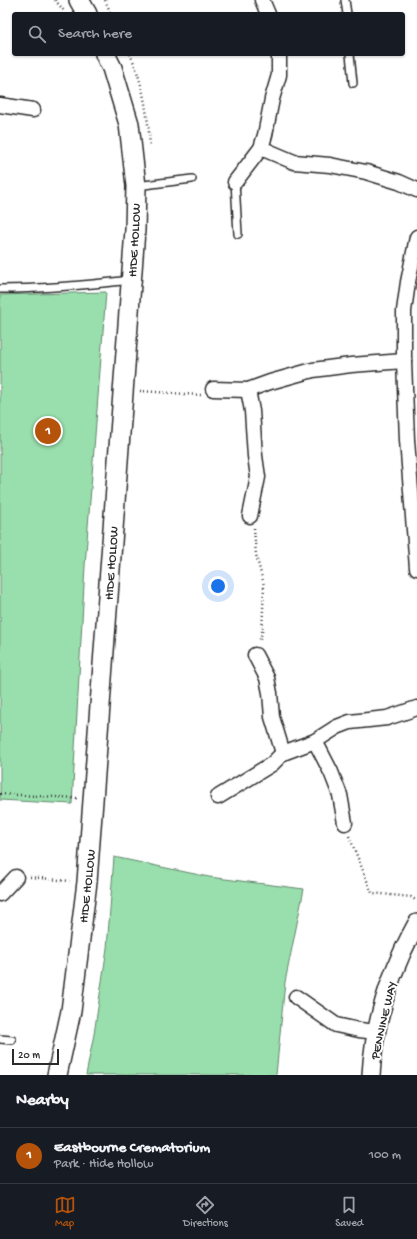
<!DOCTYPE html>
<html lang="en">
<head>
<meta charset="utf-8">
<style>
  :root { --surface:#171b24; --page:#242831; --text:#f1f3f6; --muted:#9ea1a6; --line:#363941; --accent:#b45309 }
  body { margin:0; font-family:"Gochi Hand",sans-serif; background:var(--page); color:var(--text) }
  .scale { position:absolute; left:12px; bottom:10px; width:47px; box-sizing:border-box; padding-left:4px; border:2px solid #2b2b2b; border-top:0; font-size:11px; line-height:14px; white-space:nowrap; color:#2b2b2b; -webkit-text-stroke:3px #fff; paint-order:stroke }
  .you { position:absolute; left:218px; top:586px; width:14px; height:14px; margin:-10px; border:3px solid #fff; border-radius:50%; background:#1a73e8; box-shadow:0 0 0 6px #1a73e833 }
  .badge { display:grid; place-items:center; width:26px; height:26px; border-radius:50%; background:var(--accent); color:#fff; font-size:13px; font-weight:700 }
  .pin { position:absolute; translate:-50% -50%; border:2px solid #fff; box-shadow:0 1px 4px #0006 }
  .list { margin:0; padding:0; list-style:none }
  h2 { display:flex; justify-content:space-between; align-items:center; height:52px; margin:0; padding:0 16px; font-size:17px }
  h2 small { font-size:13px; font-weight:400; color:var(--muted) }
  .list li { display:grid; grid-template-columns:26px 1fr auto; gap:12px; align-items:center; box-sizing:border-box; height:56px; padding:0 16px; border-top:1px solid var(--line) }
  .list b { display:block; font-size:15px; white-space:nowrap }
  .list p { margin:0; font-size:13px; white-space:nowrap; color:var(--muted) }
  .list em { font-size:13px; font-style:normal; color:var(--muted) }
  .icon { flex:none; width:22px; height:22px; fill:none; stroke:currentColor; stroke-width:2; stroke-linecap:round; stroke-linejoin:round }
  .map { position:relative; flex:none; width:417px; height:1075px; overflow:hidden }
  .search { position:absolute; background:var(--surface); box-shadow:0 1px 3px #0004; left:12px; right:12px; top:12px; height:44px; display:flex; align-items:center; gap:10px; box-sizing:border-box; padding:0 14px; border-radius:4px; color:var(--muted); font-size:15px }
  .sheet { height:108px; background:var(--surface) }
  nav { display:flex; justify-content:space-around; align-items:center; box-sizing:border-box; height:56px; border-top:1px solid var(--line); background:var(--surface); font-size:11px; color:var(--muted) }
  nav a { display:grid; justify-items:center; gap:2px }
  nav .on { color:var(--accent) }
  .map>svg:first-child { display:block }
  .green { fill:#99dfad; stroke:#62856c }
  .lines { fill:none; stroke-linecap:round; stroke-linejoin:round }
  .service-casing { stroke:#2b2b2b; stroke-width:10 }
  .minor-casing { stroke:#2b2b2b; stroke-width:17 }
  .tertiary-casing { stroke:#2b2b2b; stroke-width:20 }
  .secondary-casing { stroke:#2b2b2b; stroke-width:22 }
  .path { stroke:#2b2b2b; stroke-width:2.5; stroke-dasharray:1 3; stroke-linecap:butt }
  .service { stroke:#fff; stroke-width:7 }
  .minor { stroke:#fff; stroke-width:14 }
  .tertiary { stroke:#fff; stroke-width:17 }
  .secondary { stroke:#fff; stroke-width:19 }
  .labels { text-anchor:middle; stroke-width:4; stroke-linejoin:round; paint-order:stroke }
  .street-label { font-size:13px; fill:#2b2b2b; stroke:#fff }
</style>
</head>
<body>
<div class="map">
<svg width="417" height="1075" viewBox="0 0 417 1075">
  <rect width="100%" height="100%" fill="#fff"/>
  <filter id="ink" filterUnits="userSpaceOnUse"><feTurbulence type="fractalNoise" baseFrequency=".025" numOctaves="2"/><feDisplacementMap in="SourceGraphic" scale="8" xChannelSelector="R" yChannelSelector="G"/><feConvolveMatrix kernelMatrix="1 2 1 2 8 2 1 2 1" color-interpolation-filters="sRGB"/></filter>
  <g filter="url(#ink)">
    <g class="green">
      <path d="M106,292L85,566L72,804L0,800V295Z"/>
      <path d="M114,857L209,877L304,889L285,982L276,1075H86L94,1034L107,948Z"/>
    </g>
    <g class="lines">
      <g class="service-casing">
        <g id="service">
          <path d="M345,0L347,14"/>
          <path d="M350,54L353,83"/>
          <path d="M235,182L238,234"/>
          <path d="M136,186L192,179"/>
          <path d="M0,289C44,289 87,285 131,280"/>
          <path d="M0,1039L12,1040"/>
        </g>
      </g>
      <g class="minor-casing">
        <g id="minor">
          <path d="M262,0L268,14"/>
          <path d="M0,105L33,110"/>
          <path d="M261,148L294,162L330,165L366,172L399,182L417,190"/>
          <path d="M235,182L261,148L265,135L272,99L279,75V54"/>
          <path d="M417,237L408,282L404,311V361L407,440L417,568"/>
          <path d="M213,389L248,390L270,382L313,370L351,365L404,361"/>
          <path d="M248,390L252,411L255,456L258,477L250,516"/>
          <path d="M255,655L267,678L270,693L272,717L283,753"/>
          <path d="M315,741L331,772L340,795L345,823"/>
          <path d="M218,797L272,764L283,753L315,741L337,727L350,722L387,718L417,708"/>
          <path d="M0,894L16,877"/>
          <path d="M296,997L336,1025L359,1030L376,1032"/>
        </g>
      </g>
      <g class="tertiary-casing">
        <path id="tertiary" d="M371,1075C374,1021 391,970 417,923"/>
      </g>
      <g class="secondary-casing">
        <g id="secondary">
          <path d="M79,0L87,14"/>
          <path d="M57,1075L71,1011L87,882L135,230L136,186L129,124L112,68L105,54"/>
        </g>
      </g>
      <g class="path">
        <path d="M55,0L65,12"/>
        <path d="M105,0L111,14"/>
        <path d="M130,54C143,82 148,115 150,147"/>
        <path d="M140,391L201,395"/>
        <path d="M254,528L256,555L264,585L262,633L259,642"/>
        <path d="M0,794L77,798"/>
        <path d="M349,836L372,893L411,897L417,901"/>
        <path d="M30,877L70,881"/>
      </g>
      <use href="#service" class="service"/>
      <use href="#minor" class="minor"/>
      <use href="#tertiary" class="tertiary"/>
      <use href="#secondary" class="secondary"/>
    </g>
  </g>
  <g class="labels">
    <g class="street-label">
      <text transform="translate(133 240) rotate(-87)" y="5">HIDE HOLLOW</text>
      <text transform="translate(110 563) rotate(-86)" y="5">HIDE HOLLOW</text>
      <text transform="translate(86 886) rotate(-84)" y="5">HIDE HOLLOW</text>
      <text transform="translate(382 1020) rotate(-77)" y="5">PENNINE WAY</text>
    </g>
  </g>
</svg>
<div class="scale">20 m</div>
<div class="you"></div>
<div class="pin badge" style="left:48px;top:431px">1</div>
<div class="search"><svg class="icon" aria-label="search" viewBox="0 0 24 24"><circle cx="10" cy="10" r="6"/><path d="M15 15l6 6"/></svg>Search here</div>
</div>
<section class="sheet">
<h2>Nearby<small></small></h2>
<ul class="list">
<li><span class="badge">1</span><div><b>Eastbourne Crematorium</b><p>Park · Hide Hollow</p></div><em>100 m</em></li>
</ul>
</section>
<nav>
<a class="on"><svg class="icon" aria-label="map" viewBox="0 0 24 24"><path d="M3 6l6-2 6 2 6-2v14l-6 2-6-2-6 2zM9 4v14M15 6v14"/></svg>Map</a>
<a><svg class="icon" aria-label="directions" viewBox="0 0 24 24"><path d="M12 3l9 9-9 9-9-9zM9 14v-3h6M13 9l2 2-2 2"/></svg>Directions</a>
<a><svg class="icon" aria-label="saved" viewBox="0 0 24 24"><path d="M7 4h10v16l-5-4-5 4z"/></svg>Saved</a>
</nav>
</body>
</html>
